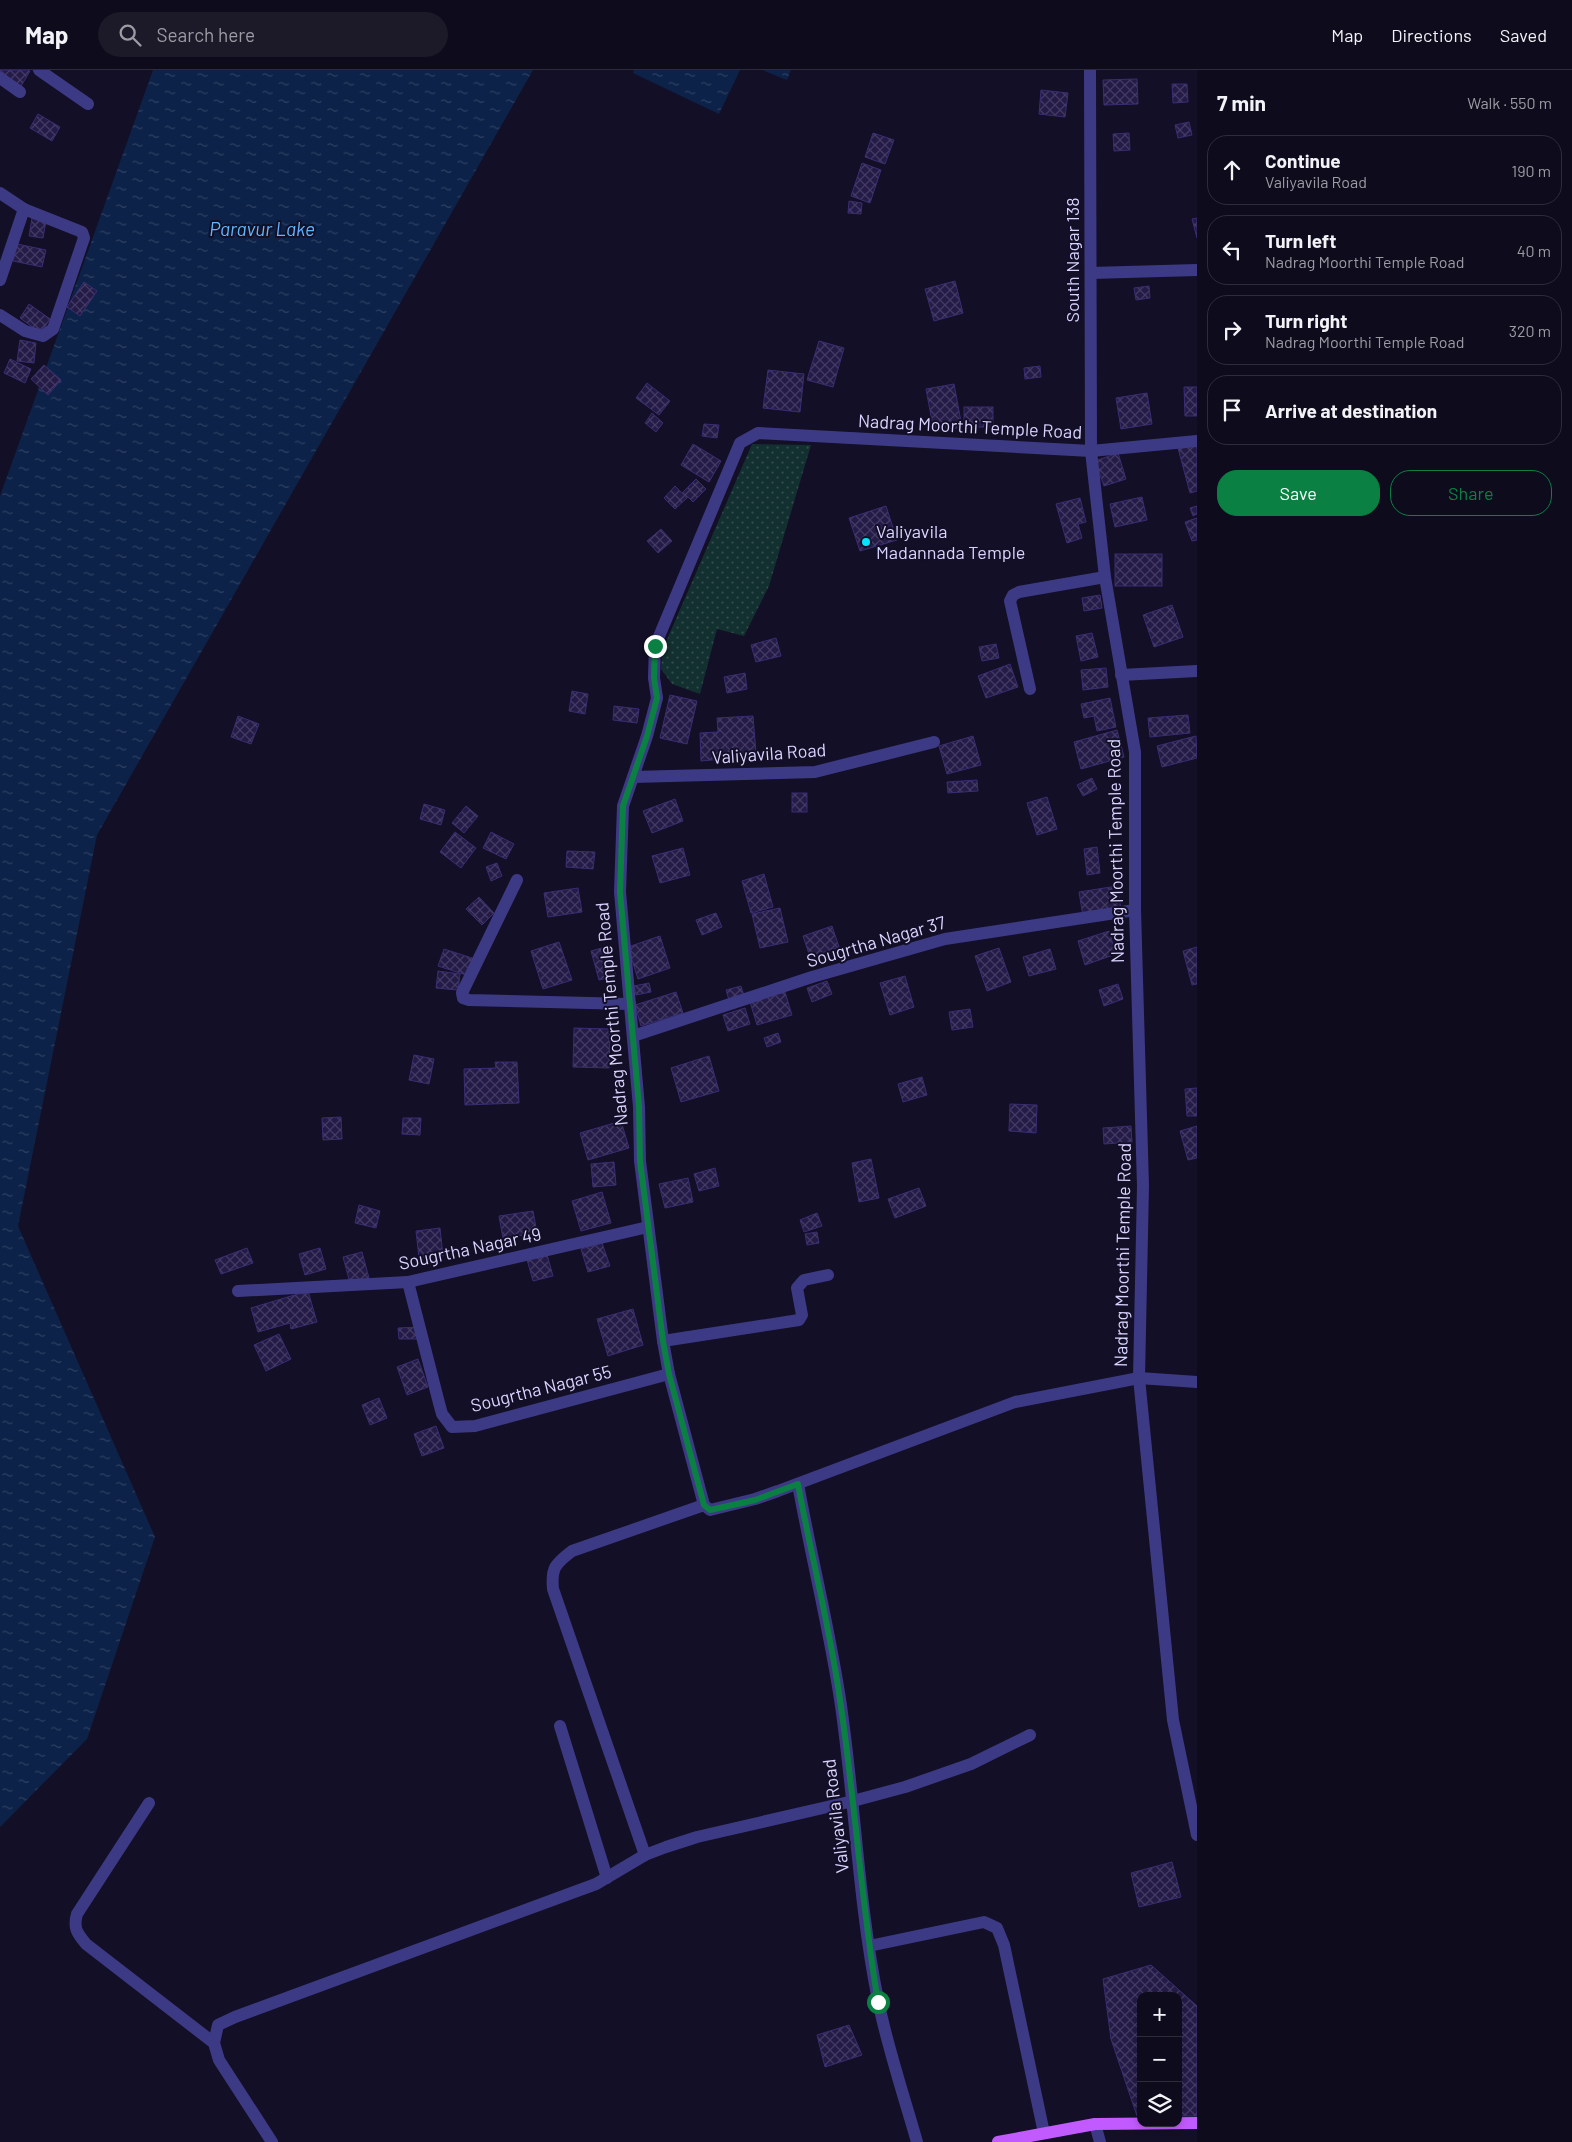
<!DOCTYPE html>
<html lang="en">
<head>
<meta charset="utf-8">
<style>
  :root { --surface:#0e0b1c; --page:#1c1929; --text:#f1f3f6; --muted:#9b9ba3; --line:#2e2b3b; --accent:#0b8043 }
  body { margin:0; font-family:Barlow,sans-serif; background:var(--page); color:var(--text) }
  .controls { position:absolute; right:15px; bottom:15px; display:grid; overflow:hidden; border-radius:10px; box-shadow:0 2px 8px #0003 }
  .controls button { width:45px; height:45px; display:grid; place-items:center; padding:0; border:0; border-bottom:1px solid var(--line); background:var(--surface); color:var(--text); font:25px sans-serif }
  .stop { position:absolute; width:15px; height:15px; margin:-11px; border:4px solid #0b8043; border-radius:50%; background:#fff }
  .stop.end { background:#0b8043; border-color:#fff; box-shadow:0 1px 5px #0008 }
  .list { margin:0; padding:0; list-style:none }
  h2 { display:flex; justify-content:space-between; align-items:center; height:65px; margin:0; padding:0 20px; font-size:21px }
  h2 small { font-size:16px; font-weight:400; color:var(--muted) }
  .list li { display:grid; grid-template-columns:32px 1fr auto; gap:15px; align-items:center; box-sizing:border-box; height:70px; margin:0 10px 10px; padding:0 10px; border:1px solid var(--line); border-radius:20px }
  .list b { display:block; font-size:19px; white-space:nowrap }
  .list p { margin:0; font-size:16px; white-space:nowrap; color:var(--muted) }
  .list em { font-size:16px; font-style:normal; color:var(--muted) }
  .actions { display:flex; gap:10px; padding:15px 20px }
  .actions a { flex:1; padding:11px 0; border:1px solid var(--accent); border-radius:20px; text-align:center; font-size:18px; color:var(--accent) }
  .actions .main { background:var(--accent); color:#fff }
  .icon { flex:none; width:28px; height:28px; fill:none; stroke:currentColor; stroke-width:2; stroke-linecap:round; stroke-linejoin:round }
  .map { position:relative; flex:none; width:1197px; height:2072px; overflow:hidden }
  header { display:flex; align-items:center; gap:30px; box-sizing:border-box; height:70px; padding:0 25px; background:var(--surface); border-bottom:1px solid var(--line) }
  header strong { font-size:24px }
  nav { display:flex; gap:28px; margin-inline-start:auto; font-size:18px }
  .search { width:350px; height:45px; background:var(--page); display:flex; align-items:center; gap:12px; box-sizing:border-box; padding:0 18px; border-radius:28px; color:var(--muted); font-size:19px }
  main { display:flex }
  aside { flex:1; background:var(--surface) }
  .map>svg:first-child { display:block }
  .grass { fill:url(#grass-dots) }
  .water { fill:url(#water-ripples) }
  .building { fill:url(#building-cross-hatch); stroke:#3b2d73 }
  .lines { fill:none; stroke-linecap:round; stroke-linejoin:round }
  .minor { stroke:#3d3a85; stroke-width:12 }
  .major { stroke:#c25bff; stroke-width:12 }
  .route { stroke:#0b8043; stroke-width:6 }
  .poi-dot { fill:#00e5ff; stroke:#130f26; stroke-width:2 }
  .labels { text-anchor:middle; stroke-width:4; stroke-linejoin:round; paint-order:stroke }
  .street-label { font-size:18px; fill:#d9d4ff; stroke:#130f26 }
  .poi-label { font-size:18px; fill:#d9d4ff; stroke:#130f26; text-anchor:start }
  .water-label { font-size:19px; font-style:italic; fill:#62b6ff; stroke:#130f26 }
</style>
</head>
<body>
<header>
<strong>Map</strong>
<div class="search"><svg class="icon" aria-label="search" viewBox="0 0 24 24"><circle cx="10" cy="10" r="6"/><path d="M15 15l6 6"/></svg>Search here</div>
<nav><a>Map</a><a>Directions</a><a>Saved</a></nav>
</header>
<main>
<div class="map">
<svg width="1197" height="2072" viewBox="0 0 1197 2072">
  <defs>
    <pattern id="grass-dots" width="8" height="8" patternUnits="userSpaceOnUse" patternTransform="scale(1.25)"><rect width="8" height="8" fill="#12302f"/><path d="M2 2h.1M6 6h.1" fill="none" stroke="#344d4e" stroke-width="1.8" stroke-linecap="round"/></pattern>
    <pattern id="water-ripples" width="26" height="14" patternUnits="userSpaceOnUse" patternTransform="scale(1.25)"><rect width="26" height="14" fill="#0c2248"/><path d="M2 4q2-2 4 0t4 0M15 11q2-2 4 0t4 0" fill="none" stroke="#2f4163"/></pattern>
    <pattern id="building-cross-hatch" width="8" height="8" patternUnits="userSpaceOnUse" patternTransform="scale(1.25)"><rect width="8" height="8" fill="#241b47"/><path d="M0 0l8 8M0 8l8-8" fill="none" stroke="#433b63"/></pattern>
  </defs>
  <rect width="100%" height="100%" fill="#130f26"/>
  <path class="grass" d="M752,374L811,375L769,516L744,566L717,559L700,624L672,614L661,599L662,581Z"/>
  <g class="water">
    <path d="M153,0H533L97,765L18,1156L155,1467L87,1669L0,1757V426Z"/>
    <path d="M634,0H740L719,44L633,3Z"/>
    <path d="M762,0H791L787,10Z"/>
  </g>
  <g class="building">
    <path d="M0,0H28L30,1L20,18L0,5Z"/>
    <path d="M1137,9L1138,34L1104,35L1103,10Z"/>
    <path d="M1172,14H1187L1188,32L1173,33Z"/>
    <path d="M1041,20L1068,23L1065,47L1039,44Z"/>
    <path d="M38,44L60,57L52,71L30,58Z"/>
    <path d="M1189,52L1192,65L1178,68L1175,55Z"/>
    <path d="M873,63L894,70L885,94L865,87Z"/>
    <path d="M1129,63L1130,80L1114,81L1113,64Z"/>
    <path d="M862,93L881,100L870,133L851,126Z"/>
    <path d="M849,131L862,133L861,144L848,143Z"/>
    <path d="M32,148L46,151L43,168L29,166Z"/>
    <path d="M1197,148V168L1192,149Z"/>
    <path d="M17,174L46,180L42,197L13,191Z"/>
    <path d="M955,211L963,243L934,251L925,219Z"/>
    <path d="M84,212L97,221L80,246L67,237Z"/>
    <path d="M1149,216L1150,228L1136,230L1134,218Z"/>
    <path d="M29,234L50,249L41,263L20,248Z"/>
    <path d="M20,270L36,273L34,293L17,291Z"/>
    <path d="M819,271L844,278L833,317L807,310Z"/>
    <path d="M10,289L31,299L25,313L4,303Z"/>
    <path d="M44,295L61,310L48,325L31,309Z"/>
    <path d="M1040,296L1041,307L1025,309L1024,298Z"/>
    <path d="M768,300L804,304L800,342L763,338Z"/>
    <path d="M647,313L670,331L659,345L636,328Z"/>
    <path d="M954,314L962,357L934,362L926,319Z"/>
    <path d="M1184,317H1197V346H1185Z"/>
    <path d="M1147,323L1152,354L1121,359L1116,328Z"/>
    <rect x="964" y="337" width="29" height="20"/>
    <path d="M652,343L663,353L656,362L645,353Z"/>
    <path d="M704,354L719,355L717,368L702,366Z"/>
    <path d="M1197,373V421L1190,423L1178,378Z"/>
    <path d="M693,374L721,391L709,412L681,395Z"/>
    <path d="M1118,383L1126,409L1104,416L1095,391Z"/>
    <path d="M696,409L706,419L693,432L688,427L675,439L664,428L675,416L682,423Z"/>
    <path d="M1142,427L1147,450L1115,457L1110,434Z"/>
    <path d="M1080,428L1086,452L1078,454L1082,468L1067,473L1056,434Z"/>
    <path d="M886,436L897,470L860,481L849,448Z"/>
    <path d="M1197,436V444L1193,446L1190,438Z"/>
    <path d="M1197,448V470L1192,471L1185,452Z"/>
    <path d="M661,459L672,471L658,483L647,471Z"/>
    <rect x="1115" y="484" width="47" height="32"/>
    <path d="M1100,525L1102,538L1084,541L1082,528Z"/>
    <path d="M1172,535L1183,567L1154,577L1143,545Z"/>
    <path d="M1092,563L1098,587L1081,591L1076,566Z"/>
    <path d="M776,568L781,586L756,592L751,575Z"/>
    <path d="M996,574L999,588L982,591L979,577Z"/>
    <path d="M1010,594L1018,617L986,628L978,606Z"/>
    <path d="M1106,598L1108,617L1083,620L1081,600Z"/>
    <path d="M745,603L747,619L727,623L724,607Z"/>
    <path d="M572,621L588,624L585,644L569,641Z"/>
    <path d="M670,625L697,631L687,674L660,668Z"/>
    <path d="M1110,628L1116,657L1097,661L1094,646L1084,648L1081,634Z"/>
    <path d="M614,636L639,639L637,653L613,650Z"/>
    <path d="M1188,645L1190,663L1150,667L1148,648Z"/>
    <path d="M238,646L259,654L251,674L231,667Z"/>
    <path d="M753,646L756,683L722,685V689L701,691L700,663L718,662L717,648Z"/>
    <path d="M1117,660L1124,687L1081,699L1074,672Z"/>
    <path d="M973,666L981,695L947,704L939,676Z"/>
    <path d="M1196,666L1197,688L1162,697L1157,676Z"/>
    <path d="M1092,708L1097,719L1083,726L1077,715Z"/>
    <path d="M977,710L978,721L948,723L947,712Z"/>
    <rect x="792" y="723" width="15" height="19"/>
    <path d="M1047,727L1057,759L1037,765L1027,733Z"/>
    <path d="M675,729L683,751L652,763L643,741Z"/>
    <path d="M424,734L445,740L441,755L420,749Z"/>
    <path d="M466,736L478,746L464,763L452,753Z"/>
    <path d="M455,762L476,778L461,798L440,782Z"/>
    <path d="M491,762L514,774L506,789L483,778Z"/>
    <path d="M1097,777L1100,803L1087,805L1084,779Z"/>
    <path d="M683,778L690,805L660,813L652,786Z"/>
    <path d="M567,781L595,782L593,799L566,797Z"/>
    <path d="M497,793L502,806L491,811L486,797Z"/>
    <path d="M764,804L773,837L751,843L742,811Z"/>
    <path d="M1117,816L1121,839L1083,846L1079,822Z"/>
    <path d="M578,818L582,842L548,847L544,823Z"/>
    <path d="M479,827L494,843L482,855L466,839Z"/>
    <path d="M780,838L788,872L760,878L752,844Z"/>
    <path d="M716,843L722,857L702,865L696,850Z"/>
    <path d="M832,856L839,877L810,887L803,866Z"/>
    <path d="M1109,861L1116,884L1085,895L1078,871Z"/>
    <path d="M660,866L670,898L638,909L628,877Z"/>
    <path d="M559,872L572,910L543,919L531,881Z"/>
    <path d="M609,876L616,906L599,910L591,881Z"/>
    <path d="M1197,877V914L1192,915L1183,881Z"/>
    <path d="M999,878L1011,912L987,921L975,886Z"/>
    <path d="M444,879L475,889L469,906L438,896Z"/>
    <path d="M1050,879L1056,899L1029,906L1023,887Z"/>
    <path d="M438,901L460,904L458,920L436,918Z"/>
    <path d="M905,906L914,937L890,945L880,913Z"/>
    <path d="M827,911L832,924L812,932L807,918Z"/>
    <path d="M649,913L651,922L636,925L634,916Z"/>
    <path d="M1118,914L1123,929L1104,936L1099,920Z"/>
    <path d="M741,916L744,926L729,930L726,920Z"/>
    <path d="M676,922L683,943L641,956L635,935Z"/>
    <path d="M785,922L792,945L757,955L750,932Z"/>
    <path d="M745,938L750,954L728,961L723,945Z"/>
    <path d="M970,939L973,957L952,960L949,942Z"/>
    <path d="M574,958L610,959L609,998L573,997Z"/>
    <path d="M778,963L781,972L767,977L764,968Z"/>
    <path d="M414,985L434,989L429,1014L409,1010Z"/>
    <path d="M709,986L719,1021L681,1032L671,998Z"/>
    <path d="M495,992H517L519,1033L465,1035L464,999L496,998Z"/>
    <path d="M922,1007L927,1025L903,1032L898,1014Z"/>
    <path d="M1197,1018V1046H1187L1185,1019Z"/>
    <path d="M1010,1034L1037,1035L1036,1063L1009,1061Z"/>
    <path d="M341,1047L342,1069L323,1070L322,1048Z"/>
    <path d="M403,1048H421L420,1065L402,1064Z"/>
    <path d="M621,1051L629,1078L588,1090L580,1063Z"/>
    <path d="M1131,1056L1132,1072L1104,1074L1103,1058Z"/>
    <path d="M1197,1056V1088L1188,1090L1180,1061Z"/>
    <path d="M871,1089L879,1128L859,1132L852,1093Z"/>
    <path d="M614,1092L616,1115L593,1117L591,1094Z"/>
    <path d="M715,1098L719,1116L699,1121L694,1104Z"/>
    <path d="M688,1108L693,1132L665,1138L659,1114Z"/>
    <path d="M919,1118L926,1136L895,1148L888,1129Z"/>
    <path d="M602,1122L611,1153L581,1161L572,1131Z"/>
    <path d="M359,1135L380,1141L376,1158L355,1153Z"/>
    <path d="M533,1141L537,1163L503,1168L499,1146Z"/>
    <path d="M817,1143L822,1156L804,1162L800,1150Z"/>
    <path d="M440,1158L443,1186L419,1188L416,1161Z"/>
    <path d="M817,1162L819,1173L807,1175L805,1164Z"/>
    <path d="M602,1173L610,1196L588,1202L581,1179Z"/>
    <path d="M247,1178L253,1193L221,1204L215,1190Z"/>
    <path d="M320,1178L326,1199L305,1205L299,1184Z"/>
    <path d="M546,1181L553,1206L533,1211L526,1186Z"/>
    <path d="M362,1182L369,1208L350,1213L343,1187Z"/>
    <path d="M308,1221L317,1252L291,1259L290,1253L258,1262L251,1238Z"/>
    <path d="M633,1239L643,1275L608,1286L597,1249Z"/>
    <path d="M419,1257V1269H399L398,1258Z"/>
    <path d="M279,1264L291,1289L266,1301L254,1275Z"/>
    <path d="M418,1289L428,1317L407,1325L397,1297Z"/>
    <path d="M379,1328L387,1348L370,1355L362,1335Z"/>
    <path d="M436,1356L444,1378L422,1386L414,1364Z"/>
    <path d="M1172,1792L1181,1827L1139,1837L1131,1803Z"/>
    <path d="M1151,1895L1197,1936V2046H1178V1926H1141V2046H1137L1111,1969L1103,1909Z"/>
    <path d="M849,1955L862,1985L825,1997L817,1965Z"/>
  </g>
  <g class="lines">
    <g class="minor">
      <path d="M39,0L88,34"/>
      <path d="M1090,0L1091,381L1105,507L1135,682V840L1143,1116L1139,1308L1173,1650L1197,1765"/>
      <path d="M0,8L20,22"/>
      <path d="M0,123L24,139L82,162L84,168L53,259L43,266L25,261L0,245"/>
      <path d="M1091,203L1197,200"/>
      <path d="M0,210L24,139"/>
      <path d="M1197,371L1091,381L758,363L740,373L655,576L654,608L657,628L647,666L623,736L620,822L639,1037L640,1091L663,1271L669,1304L704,1435L710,1440L755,1429L778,1421L1015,1332L1139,1308L1197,1312"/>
      <path d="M1121,605L1197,601"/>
      <path d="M1030,619L1010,531L1013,525L1019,522L1105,507"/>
      <path d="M633,707L815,702L934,672"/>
      <path d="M517,810L462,923L463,928L469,930L630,934"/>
      <path d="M633,966L812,907L945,869L1135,840"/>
      <path d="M408,1212L439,1333L442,1344L452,1357L475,1356L669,1304"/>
      <path d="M238,1221L408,1212L648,1157"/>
      <path d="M663,1271L799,1250L802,1245L797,1218L804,1210L828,1205"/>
      <path d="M798,1414C811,1486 829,1557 840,1629C855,1729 858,1831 878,1930C887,1976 904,2026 917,2072"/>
      <path d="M560,1656L607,1808"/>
      <path d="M149,1733L77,1844C73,1858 77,1863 86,1874L214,1973L219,1990L272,2072"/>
      <path d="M645,1785L553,1519C551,1498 555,1494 572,1481L704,1435"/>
      <path d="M869,1876L984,1852L997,1858L1004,1875L1044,2063"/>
      <path d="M214,1973L218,1955L235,1947L596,1814L645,1785L666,1777L697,1767L853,1731L905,1717L971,1694L1030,1665"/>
      <path d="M1095,2054L1100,2072"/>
    </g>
    <path class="major" d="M998,2072L1095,2054L1197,2053"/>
  </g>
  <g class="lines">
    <path class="route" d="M655,576L654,608L657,628L647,666L623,736L620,822L639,1036L640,1091L663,1271L669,1304L704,1435L710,1440L755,1430L798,1414C811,1486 830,1557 840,1630C855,1730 861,1832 878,1932"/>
  </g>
  <circle class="poi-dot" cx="866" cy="472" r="5"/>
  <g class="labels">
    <g class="street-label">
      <text transform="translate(1073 190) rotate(-90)" y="6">South Nagar 138</text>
      <text transform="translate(970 357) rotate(3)" y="6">Nadrag Moorthi Temple Road</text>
      <text transform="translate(769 684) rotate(-4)" y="6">Valiyavila Road</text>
      <text transform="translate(1116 781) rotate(-91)" y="6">Nadrag Moorthi Temple Road</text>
      <text transform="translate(876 872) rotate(-16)" y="6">Sougrtha Nagar 37</text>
      <text transform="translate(612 944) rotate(-95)" y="6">Nadrag Moorthi Temple Road</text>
      <text transform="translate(470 1179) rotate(-12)" y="6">Sougrtha Nagar 49</text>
      <text transform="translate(1123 1185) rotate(-89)" y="6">Nadrag Moorthi Temple Road</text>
      <text transform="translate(541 1319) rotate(-14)" y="6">Sougrtha Nagar 55</text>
      <text transform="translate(836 1746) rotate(-97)" y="6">Valiyavila Road</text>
    </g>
    <g class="poi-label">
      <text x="876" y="468">Valiyavila<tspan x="876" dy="21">Madannada Temple</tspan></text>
    </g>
    <g class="water-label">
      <text x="262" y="166">Paravur Lake</text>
    </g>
  </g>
</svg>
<div class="controls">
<button>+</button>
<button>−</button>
<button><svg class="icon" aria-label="layers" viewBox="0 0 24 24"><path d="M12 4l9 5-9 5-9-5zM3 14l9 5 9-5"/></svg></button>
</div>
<div class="stop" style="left:878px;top:1932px"></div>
<div class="stop end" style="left:655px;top:576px"></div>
</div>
<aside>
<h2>7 min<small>Walk · 550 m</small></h2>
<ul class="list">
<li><svg class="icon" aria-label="ahead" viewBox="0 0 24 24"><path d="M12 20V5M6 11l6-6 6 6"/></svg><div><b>Continue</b><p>Valiyavila Road</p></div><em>190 m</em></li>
<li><svg class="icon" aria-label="left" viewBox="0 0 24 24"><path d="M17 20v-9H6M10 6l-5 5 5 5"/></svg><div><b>Turn left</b><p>Nadrag Moorthi Temple Road</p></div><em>40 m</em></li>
<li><svg class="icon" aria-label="right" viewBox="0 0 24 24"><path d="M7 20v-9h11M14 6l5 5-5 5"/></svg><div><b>Turn right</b><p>Nadrag Moorthi Temple Road</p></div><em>320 m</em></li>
<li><svg class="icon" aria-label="arrive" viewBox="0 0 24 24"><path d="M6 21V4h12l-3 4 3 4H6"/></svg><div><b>Arrive at destination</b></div></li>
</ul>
<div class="actions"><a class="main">Save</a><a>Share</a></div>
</aside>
</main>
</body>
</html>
